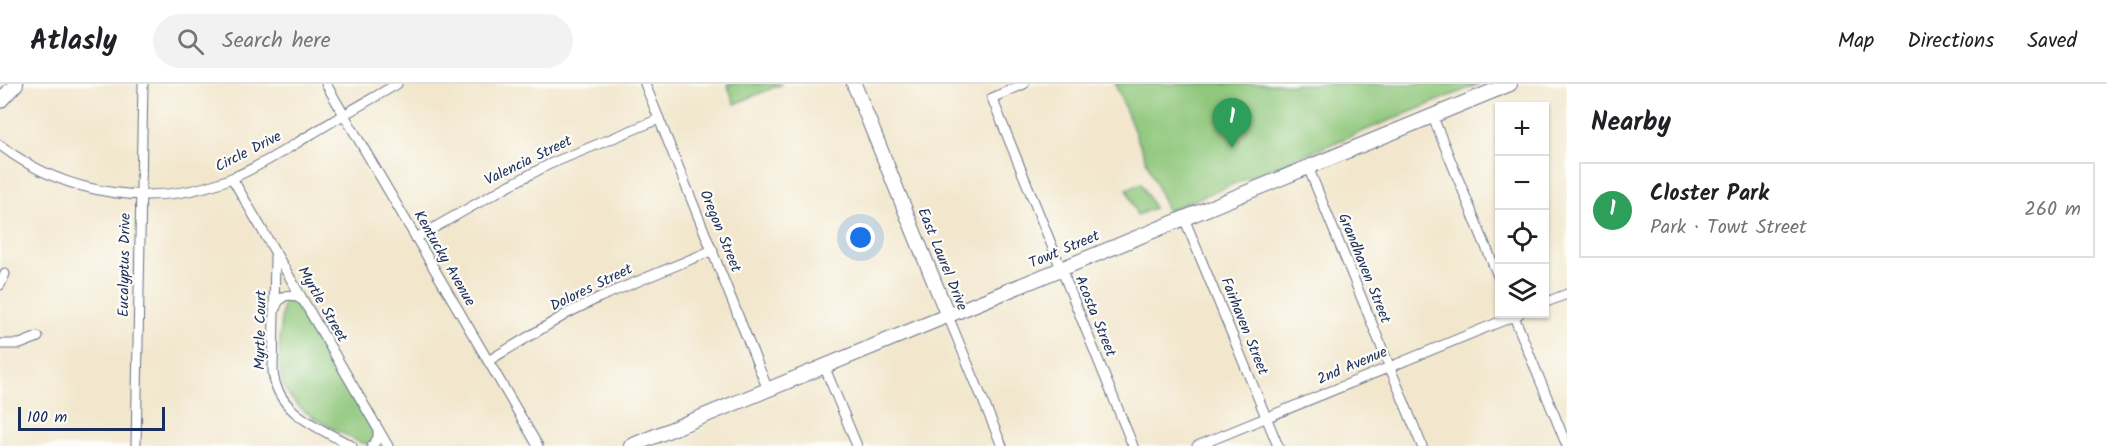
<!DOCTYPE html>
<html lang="en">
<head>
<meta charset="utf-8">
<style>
  :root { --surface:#fff; --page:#f2f2f2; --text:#202124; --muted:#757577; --line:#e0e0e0; --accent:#7c3aed }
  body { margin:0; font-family:Kalam,sans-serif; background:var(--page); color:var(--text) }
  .controls { position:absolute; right:18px; top:18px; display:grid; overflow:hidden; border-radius:0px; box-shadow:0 2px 4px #0004 }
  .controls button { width:54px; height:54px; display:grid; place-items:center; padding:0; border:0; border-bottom:2px solid var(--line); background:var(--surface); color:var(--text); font:30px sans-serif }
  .scale { position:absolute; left:18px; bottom:15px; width:147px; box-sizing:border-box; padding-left:6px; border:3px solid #1b2f5e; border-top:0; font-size:16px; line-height:21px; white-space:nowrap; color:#1b2f5e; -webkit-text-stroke:4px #fdfcf7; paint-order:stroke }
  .you { position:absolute; left:861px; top:154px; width:21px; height:21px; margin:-15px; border:4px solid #fff; border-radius:50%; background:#1a73e8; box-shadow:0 0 0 9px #1a73e833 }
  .badge { display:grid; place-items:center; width:39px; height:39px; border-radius:50%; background:var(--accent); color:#fff; font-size:20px; font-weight:700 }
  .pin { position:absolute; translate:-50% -50px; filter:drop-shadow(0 2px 3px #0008) }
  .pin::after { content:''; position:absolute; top:32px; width:21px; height:18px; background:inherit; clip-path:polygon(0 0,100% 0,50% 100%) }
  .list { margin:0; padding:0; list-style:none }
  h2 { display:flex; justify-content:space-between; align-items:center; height:78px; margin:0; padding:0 24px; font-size:26px }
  h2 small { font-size:20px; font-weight:400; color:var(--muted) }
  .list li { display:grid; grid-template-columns:39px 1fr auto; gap:18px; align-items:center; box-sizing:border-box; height:96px; margin:0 12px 12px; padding:0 12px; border:2px solid var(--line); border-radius:0px }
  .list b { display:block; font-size:22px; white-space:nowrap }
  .list p { margin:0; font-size:20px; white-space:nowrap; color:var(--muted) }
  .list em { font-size:20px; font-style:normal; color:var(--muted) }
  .icon { flex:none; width:33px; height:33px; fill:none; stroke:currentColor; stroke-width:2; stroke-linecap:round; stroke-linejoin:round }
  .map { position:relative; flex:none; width:1567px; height:362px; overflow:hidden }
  header { display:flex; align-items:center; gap:36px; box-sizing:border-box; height:84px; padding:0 30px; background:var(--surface); border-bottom:2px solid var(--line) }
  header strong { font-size:28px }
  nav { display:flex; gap:33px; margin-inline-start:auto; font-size:21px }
  .search { width:420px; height:54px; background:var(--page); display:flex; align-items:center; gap:15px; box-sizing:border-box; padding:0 21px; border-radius:33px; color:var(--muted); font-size:22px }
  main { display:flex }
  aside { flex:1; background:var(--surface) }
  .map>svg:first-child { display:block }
  .green { fill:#8fc77b; stroke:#557b6c; stroke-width:1.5 }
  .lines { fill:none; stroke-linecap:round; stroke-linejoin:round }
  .street-casing { stroke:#666f85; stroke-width:11 }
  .secondary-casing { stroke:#666f85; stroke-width:16 }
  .street { stroke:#fff; stroke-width:9 }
  .secondary { stroke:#fff; stroke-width:14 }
  .labels { text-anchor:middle; stroke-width:4.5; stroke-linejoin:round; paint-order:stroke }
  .street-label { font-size:15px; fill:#1b2f5e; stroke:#fdfcf7 }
</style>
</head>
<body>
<header>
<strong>Atlasly</strong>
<div class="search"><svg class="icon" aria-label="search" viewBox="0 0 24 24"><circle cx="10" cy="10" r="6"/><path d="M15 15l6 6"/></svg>Search here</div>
<nav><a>Map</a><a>Directions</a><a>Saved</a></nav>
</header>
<main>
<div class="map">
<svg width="1567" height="362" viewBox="0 0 1567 362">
  <rect width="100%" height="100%" fill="#fdfcf7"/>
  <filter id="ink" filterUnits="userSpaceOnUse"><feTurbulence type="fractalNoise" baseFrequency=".0167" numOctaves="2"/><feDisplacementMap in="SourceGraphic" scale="12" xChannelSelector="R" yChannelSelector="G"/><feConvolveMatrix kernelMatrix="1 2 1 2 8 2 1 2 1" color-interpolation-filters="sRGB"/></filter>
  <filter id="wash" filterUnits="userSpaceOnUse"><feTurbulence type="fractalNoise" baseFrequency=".008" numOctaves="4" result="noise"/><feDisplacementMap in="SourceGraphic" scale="24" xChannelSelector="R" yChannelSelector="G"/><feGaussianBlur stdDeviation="1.35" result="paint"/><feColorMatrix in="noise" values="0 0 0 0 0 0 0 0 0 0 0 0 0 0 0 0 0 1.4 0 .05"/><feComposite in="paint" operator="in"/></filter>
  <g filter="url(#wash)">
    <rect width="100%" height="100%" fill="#f2e7cd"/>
    <g class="green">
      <path d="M727,0H782L735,20Z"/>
      <path d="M1115,0H1479L1167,127Z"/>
      <path d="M1141,99L1154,124L1137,131L1127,105Z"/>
      <path d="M290,214L297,217L373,347L374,354L370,360L361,359C337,346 288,326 282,297C277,274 281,247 282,223L285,216Z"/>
    </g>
  </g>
  <g filter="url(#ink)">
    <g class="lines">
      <g class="street-casing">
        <g id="street">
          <path d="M326,0L538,362"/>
          <path d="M645,0L768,306"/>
          <path d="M1024,0L992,14L1133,362"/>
          <path d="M1432,31L1500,197"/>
          <path d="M0,61C66,112 157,126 234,93C261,82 285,66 310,51C339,33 368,17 397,0"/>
          <path d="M1308,83L1422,362"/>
          <path d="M232,94L388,362"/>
          <path d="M1184,134L1278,362"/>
          <path d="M416,154L506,103L550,80L659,35"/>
          <path d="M275,172L273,287C276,329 320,344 352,362"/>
          <path d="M0,201L5,190"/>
          <path d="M1544,219L1567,210"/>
          <path d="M276,223C280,210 291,208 302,216"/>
          <path d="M1513,230L1567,362"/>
          <path d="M948,232L1002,362"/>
          <path d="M0,260H20L38,253"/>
          <path d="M488,277L568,229L600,213L713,166"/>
          <path d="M825,284L857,362"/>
          <path d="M136,362L143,0"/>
          <path d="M372,362L378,354V345"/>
          <path d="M1197,362L1519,230"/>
        </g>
      </g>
      <g class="secondary-casing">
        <g id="secondary">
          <path d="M854,0L948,232"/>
          <path d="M0,17L16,0"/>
          <path d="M631,362L1510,0"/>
        </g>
      </g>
      <use href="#street" class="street"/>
      <use href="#secondary" class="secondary"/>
    </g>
  </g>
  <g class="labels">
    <g class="street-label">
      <text transform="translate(248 67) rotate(-27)" y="5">Circle Drive</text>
      <text transform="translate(528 76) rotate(-26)" y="5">Valencia Street</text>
      <text transform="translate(721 147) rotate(68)" y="5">Oregon Street</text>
      <text transform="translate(1064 165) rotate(-23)" y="5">Towt Street</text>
      <text transform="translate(445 174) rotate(60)" y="5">Kentucky Avenue</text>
      <text transform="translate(943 175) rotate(68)" y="5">East Laurel Drive</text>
      <text transform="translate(124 181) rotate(-89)" y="5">Eucalyptus Drive</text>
      <text transform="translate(1365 184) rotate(68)" y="5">Grandhaven Street</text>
      <text transform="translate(591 203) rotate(-26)" y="5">Dolores Street</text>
      <text transform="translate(323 220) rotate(60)" y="5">Myrtle Street</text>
      <text transform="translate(1096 232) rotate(68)" y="5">Acosta Street</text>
      <text transform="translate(1245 242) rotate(68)" y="5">Fairhaven Street</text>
      <text transform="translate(260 246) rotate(-89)" y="5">Myrtle Court</text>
      <text transform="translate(1352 281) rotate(-23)" y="5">2nd Avenue</text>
    </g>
  </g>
</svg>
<div class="controls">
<button>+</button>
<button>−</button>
<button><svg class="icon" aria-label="locate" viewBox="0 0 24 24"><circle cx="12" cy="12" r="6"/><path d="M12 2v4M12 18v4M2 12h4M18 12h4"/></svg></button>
<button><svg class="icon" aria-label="layers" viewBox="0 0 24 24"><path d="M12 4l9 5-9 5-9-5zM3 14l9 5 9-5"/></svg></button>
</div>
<div class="scale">100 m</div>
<div class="you"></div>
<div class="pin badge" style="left:1232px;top:64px;background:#2e9e5b">1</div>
</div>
<aside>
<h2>Nearby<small></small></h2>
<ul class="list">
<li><span class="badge" style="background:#2e9e5b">1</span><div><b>Closter Park</b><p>Park · Towt Street</p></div><em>260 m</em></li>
</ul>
</aside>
</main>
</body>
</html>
